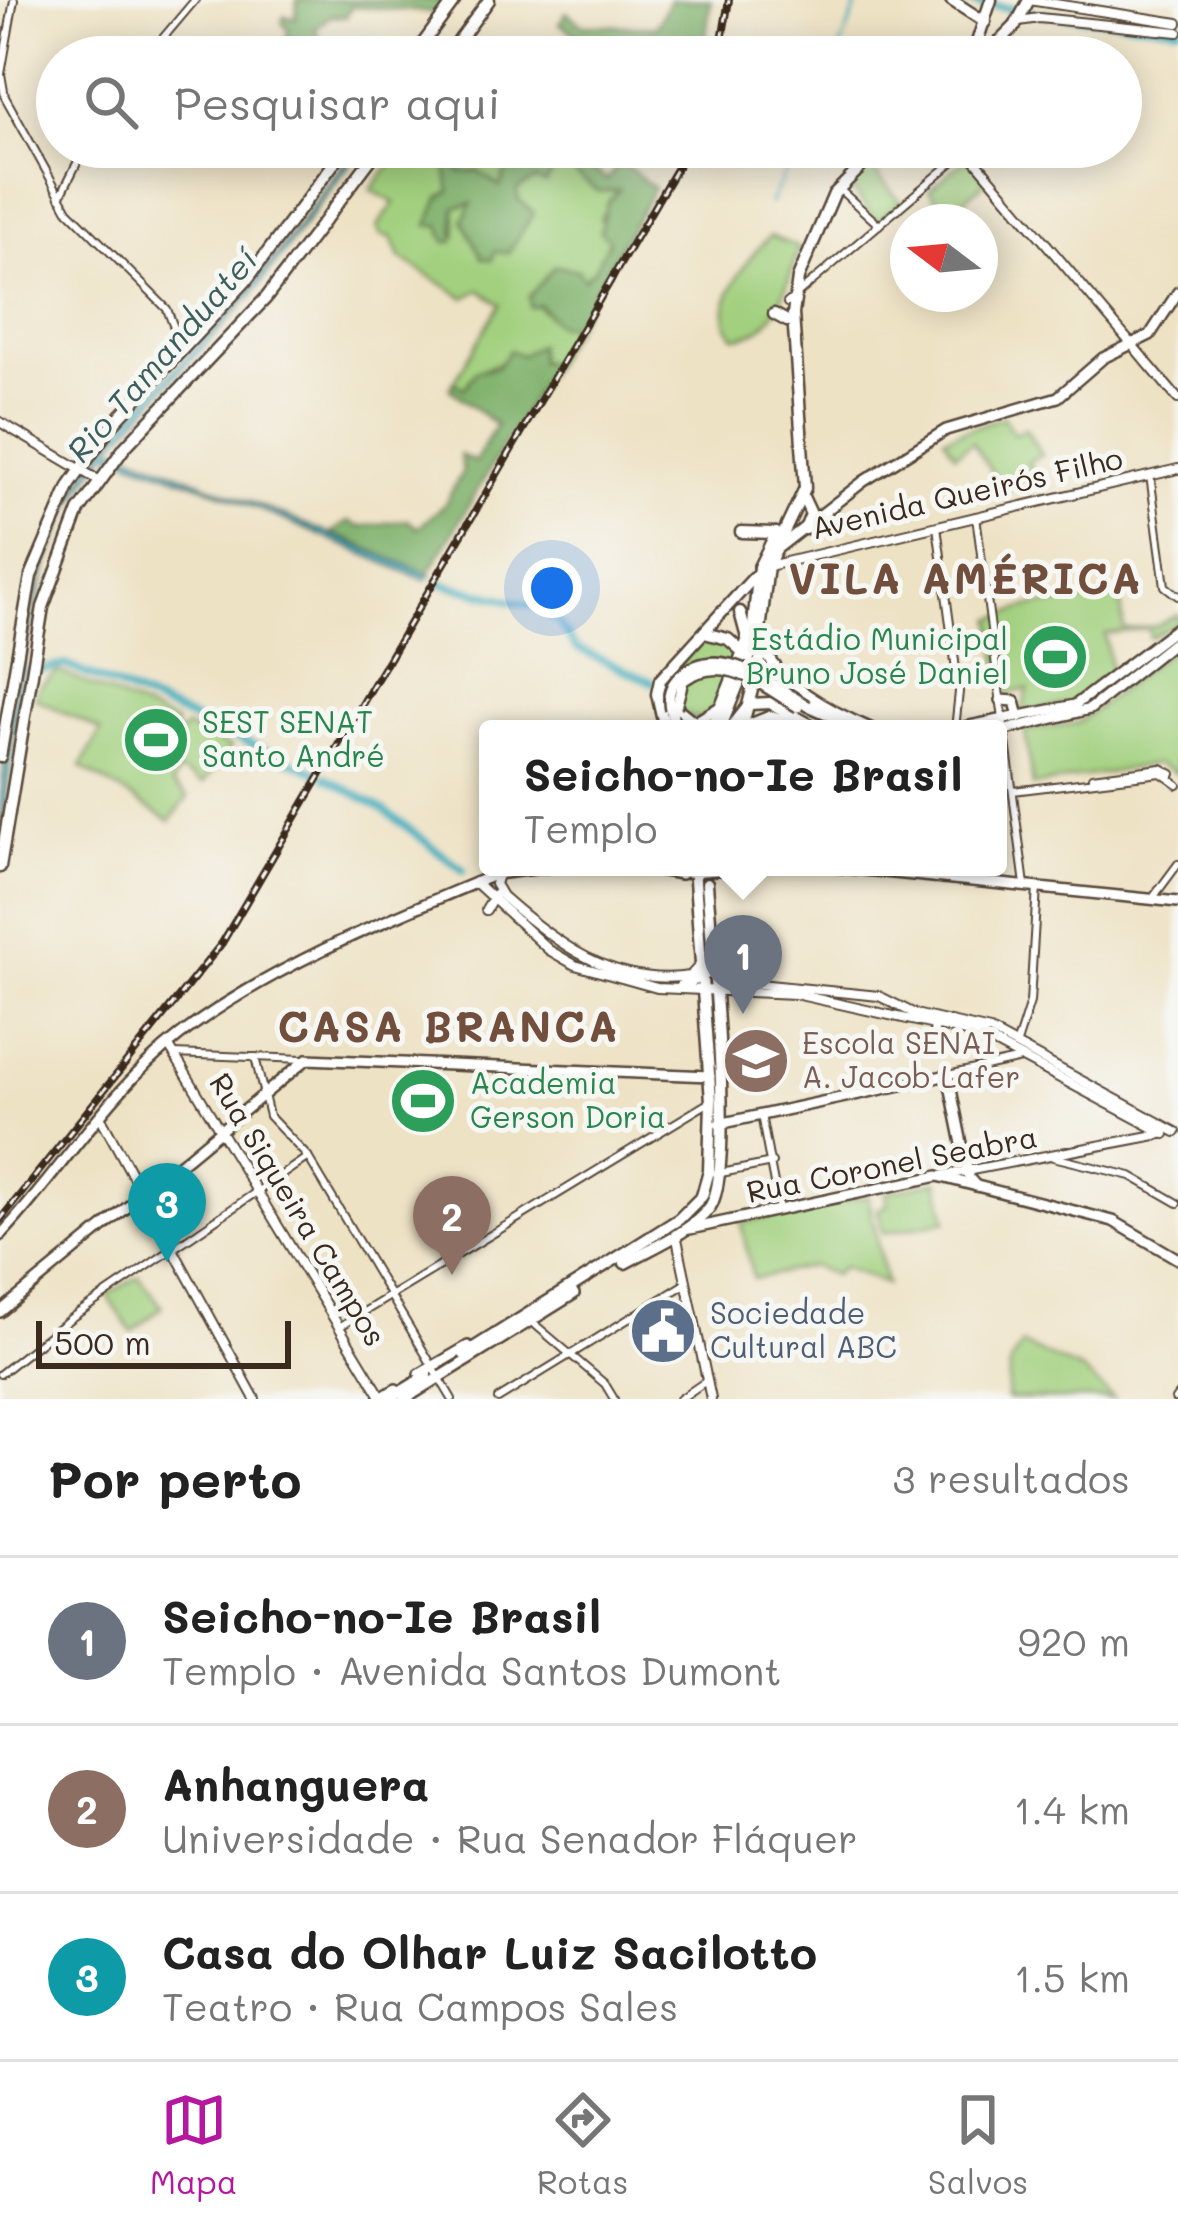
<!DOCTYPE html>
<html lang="pt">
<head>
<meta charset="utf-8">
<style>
  :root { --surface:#fff; --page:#f2f2f2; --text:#222; --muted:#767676; --line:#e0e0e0; --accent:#b5179e }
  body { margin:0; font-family:Mali,sans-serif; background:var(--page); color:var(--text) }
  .compass { position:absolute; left:890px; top:204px; width:108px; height:108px; border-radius:50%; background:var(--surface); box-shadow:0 6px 30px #0003; rotate:286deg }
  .scale { position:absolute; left:36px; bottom:30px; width:255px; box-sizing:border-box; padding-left:12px; border:6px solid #3b2a1e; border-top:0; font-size:33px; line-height:42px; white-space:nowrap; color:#3b2a1e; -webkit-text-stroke:9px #f6f6f2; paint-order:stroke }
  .you { position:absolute; left:552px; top:588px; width:42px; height:42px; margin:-30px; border:9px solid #fff; border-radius:50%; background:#1a73e8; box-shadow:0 0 0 18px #1a73e833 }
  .badge { display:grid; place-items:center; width:78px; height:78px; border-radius:50%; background:var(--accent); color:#fff; font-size:39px; font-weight:700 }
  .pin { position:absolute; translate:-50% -99px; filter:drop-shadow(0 3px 6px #0008) }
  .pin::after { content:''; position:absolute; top:63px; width:42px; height:36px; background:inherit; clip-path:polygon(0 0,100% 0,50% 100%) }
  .popup { position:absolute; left:479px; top:720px; width:528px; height:156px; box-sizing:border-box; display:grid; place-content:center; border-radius:12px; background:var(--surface); filter:drop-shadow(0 3px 9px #0005); font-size:39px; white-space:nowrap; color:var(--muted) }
  .popup b { font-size:45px; color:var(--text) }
  .popup::after { content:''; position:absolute; left:50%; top:100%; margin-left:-24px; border:24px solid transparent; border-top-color:var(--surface) }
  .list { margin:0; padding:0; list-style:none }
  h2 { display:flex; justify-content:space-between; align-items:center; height:156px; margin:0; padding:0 48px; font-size:51px }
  h2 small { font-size:39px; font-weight:400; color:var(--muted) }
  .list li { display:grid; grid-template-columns:78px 1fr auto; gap:36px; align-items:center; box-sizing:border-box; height:168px; padding:0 48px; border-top:3px solid var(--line) }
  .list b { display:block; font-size:45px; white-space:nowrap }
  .list p { margin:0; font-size:39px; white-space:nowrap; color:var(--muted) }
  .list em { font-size:39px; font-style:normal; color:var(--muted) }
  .icon { flex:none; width:66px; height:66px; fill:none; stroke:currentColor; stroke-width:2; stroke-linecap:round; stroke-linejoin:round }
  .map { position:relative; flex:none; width:1178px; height:1399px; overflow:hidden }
  .search { position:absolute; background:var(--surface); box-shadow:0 6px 30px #0003; left:36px; right:36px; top:36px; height:132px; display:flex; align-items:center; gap:30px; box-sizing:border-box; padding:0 42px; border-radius:66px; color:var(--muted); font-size:45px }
  .sheet { height:660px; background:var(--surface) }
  nav { display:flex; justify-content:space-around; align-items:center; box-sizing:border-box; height:168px; border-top:3px solid var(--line); background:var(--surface); font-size:33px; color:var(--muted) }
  nav a { display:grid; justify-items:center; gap:6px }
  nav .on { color:var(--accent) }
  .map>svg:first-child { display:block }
  .green { fill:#a2d07e; stroke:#6e7d4e; stroke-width:3 }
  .forest { fill:#81b26d; stroke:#5e6e46; stroke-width:3 }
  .water { fill:#3dacba; stroke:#3c6b6c; stroke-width:3 }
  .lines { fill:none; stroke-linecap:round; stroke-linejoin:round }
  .stream { stroke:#3dacba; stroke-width:3 }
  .river { stroke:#3dacba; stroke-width:8 }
  .trunk-tunnel { stroke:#cabda4; stroke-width:10; stroke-dasharray:10 5; stroke-linecap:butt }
  .tertiary-casing { stroke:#564637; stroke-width:10 }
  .secondary-casing { stroke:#564637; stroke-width:12 }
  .primary-casing { stroke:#564637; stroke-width:14 }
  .trunk-casing { stroke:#564637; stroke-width:15 }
  .tertiary { stroke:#fff; stroke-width:6 }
  .secondary { stroke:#fff; stroke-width:8 }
  .primary { stroke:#fff; stroke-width:9 }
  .trunk { stroke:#fff; stroke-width:10 }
  .rail-casing { stroke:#3b2a1e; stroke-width:8 }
  .rail { stroke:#f6f6f2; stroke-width:3; stroke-dasharray:9; stroke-linecap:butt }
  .primary-bridge-casing { stroke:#564637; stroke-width:14; stroke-linecap:butt }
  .primary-bridge { stroke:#fff; stroke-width:9 }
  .labels { text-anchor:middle; stroke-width:10; stroke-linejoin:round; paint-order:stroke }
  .street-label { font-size:30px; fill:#3b2a1e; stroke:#f6f6f2 }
  .leisure-label { font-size:30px; fill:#27864d; stroke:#f6f6f2; text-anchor:start }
  .education-label { font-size:30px; fill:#785e54; stroke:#f6f6f2; text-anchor:start }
  .service-label { font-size:30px; fill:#4e5e75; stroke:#f6f6f2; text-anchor:start }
  .water-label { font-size:33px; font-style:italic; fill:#3c5e5c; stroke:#f6f6f2 }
  .district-label { font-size:42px; font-weight:bold; letter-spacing:3px; fill:#724e3d; stroke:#f6f6f2 }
</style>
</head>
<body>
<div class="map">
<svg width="1178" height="1399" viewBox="0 0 1178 1399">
  <rect width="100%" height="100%" fill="#f6f6f2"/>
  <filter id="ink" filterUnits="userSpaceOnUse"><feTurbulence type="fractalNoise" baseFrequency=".00833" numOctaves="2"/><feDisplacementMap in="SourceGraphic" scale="24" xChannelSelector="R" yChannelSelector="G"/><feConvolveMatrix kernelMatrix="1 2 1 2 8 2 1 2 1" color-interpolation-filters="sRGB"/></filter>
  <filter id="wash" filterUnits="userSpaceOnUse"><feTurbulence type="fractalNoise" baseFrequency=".004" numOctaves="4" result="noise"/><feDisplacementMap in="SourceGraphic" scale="48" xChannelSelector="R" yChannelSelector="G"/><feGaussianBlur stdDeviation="2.7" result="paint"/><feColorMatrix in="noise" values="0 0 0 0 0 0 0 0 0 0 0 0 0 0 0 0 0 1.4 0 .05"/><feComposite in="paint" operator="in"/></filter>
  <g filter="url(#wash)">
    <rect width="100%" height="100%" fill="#eee2c5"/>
    <g class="green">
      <path d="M404,147H524L511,155L500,187L447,171L450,191L444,196L442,235L457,236L455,207L473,203L482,257C501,248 519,210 517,188C530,183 542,172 553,168C575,158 595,196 619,189L600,218L609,239L596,269L584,279L577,270L555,266L529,297L547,315L574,327L552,364L521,355L476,371L464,389L454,382L500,304L480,290L465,298L400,258L392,237L381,235L377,227L395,203L371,190Z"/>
      <path d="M968,157L987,180L949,213L929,190Z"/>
      <path d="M869,165L901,202L877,222L848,184Z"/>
      <path d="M770,236L799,248C787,281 780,333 736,337C706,311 748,257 770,236Z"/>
      <path d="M1003,417L1014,434L1025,428L1041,454L1028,462L1039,479L1003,489L972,442L955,454L944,437Z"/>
      <path d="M1120,595L1124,630L1156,626L1178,615V623L1150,638L1148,628L1105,634L1111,672L1074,702L1022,713L1028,689L1009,693L1007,684L1001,685L993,619L1028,607Z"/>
      <path d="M705,636L739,651L717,707L700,719L676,712L688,723L713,718L709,729H681L671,708L672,729L660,687Z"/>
      <path d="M1178,644V774L1157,764L1033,786L1025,731L1078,723Z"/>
      <path d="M58,671L176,723L174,730L182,733L185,727L231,747L203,784L179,771L172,784L188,797L170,821L81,767L101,731L35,698L39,687Z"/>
      <path d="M938,1181L947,1221L883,1233L878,1209L888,1205L886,1192Z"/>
      <path d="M868,1196L886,1284L843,1267L834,1275L812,1266L753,1279L741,1223Z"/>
      <path d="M139,1276L162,1307L132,1332L107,1295Z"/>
      <path d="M1022,1345L1083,1371L1114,1399H1007L1010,1363Z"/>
    </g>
    <g class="forest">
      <path d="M297,0H449L440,13L351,6L346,17L330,16L315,29L330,57H307L310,49L299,40V57L280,56L289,29L282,22L284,16L296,19Z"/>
      <path d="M670,0H711L703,57H613L560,24L566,12L583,25L656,27Z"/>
      <path d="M524,147L562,150L586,169V162L607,180L625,154L627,166L654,188L574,327L557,325L540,305L530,307L529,297L555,266L578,270L584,279L595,269L609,240L600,231L607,203L619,190L599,192L569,169L553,168L546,183L535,180L517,189L518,199L534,213L508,253L495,252L492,260L482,258L463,220L472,203L455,207L454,242H446L440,225H428L439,198L450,191L445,157L460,172L478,171L500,187L511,155Z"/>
      <path d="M538,345L539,361L552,364L428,574L331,533L349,521L359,527L407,520L418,528L444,505L463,471L460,455L475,462L496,425L450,389L454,382L464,389L476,371L498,367L509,350L521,355Z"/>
    </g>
    <path class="water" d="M356,147H362L252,295L112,446L431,575L425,580L216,491L108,452C21,555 20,715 0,842C0,740 30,556 87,471C129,408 189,356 239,300C281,252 318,198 356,147Z"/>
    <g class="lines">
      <g class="stream">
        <path d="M837,57L859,0"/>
        <path d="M770,203L798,147"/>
      </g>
      <g class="river">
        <path d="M963,0L983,6"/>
        <path d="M995,6L1020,10"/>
        <path d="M1030,12L1178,27"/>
        <path d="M439,583L536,607L558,622L576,648L652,682"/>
        <path d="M29,672L66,665L316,772"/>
        <path d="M1114,685L1143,658"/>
        <path d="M325,777L383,809L463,870"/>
      </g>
    </g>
  </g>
  <g filter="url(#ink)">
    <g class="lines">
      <path class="trunk-tunnel" d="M427,1376L464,1354"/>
      <g class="tertiary-casing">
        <g id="tertiary">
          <path d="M14,0L1,74L5,97L68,210L167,309L182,349"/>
          <path d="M147,57L195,0"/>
          <path d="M838,188L879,225"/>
          <path d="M60,197L85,147"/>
          <path d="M787,303L967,150"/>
          <path d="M1150,475L1165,586L1178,596"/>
          <path d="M976,516L1025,885"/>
          <path d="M937,526L959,692L955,729"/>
          <path d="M1092,777L1161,768L1172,774"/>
          <path d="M1013,791L1161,773L1178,785"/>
          <path d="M1152,899L1178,864"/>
          <path d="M1017,1043L1030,1002L1037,887"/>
          <path d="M174,1054L303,1059"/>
          <path d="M255,1057L269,1116L308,1157L452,1399"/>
          <path d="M948,1075L1021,1059"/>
          <path d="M761,1115L779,1210"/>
          <path d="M1053,1157L1131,1176L1178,1203"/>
          <path d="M716,1174L772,1163"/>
          <path d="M532,1322L605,1384L614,1399"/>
          <path d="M339,1327L708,1103"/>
          <path d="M0,1374L71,1318L308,1157"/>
          <path d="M498,1399L687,1283"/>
          <path d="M680,1399L706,1381"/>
          <path d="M1175,1399L1178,1395"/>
        </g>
      </g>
      <g class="secondary-casing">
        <g id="secondary">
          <path d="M1029,0L1178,23"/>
          <path d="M1019,21L1039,18L1178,32"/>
          <path d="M964,147L1178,399"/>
          <path d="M0,422L98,480"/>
          <path d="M769,566L1178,469"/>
          <path d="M498,875L495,884L502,896C555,943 614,987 690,976L700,965"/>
          <path d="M475,882L549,950L575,965L657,988L795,994L979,1035L1165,1134"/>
          <path d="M486,910L495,895"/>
          <path d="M717,964L729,981L879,996L915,1014L990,1031L1176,1132"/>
          <path d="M933,1040L935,1025"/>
          <path d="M169,1046L382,1398"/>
          <path d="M100,1116L255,1399"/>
          <path d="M940,1176L1161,1134"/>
          <path d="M676,1234L711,1399"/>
        </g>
      </g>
      <g class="primary-casing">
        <g id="primary">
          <path d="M778,548L864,481L946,430L1058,397L1103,358L1150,335L1178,292"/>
          <path d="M1001,700L1015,701L1019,717"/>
          <path d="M808,706L856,727"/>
          <path d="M676,707L695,722L718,708"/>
          <path d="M738,729L770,716L826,729"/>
          <path d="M954,729L1075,705L1178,627"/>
          <path d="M998,732L1090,709L1178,639"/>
          <path d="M639,867L681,874"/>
          <path d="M834,867L1178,902"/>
          <path d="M676,873L759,867"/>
          <path d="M496,874L551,867"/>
          <path d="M719,1124L948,1075L969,1178L976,1186"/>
          <path d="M690,1229L938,1176L1113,1221L1178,1259"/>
          <path d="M0,1236C61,1172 108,1091 179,1036C270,966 393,917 499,873"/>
          <path d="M0,1312L307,1059L710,1076"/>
          <path d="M420,1374L468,1346"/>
          <path d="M379,1399L396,1389"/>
          <path d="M405,1399L574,1294"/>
        </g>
      </g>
      <g class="trunk-casing">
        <g id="trunk">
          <path d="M951,0L985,22"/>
          <path d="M413,57L455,0"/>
          <path d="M447,57L489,0"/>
          <path d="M972,57L991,0"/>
          <path d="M984,57L1015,26L1029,0"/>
          <path d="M774,314L787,321"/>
          <path d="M803,497L811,514L805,529"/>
          <path d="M741,532L776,533"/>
          <path d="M740,612L747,638"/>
          <path d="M704,633L728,639L745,654"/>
          <path d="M764,643C770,681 836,714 871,729"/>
          <path d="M672,714L674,729"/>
          <path d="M743,724L762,652"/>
          <path d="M665,729L657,694L660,680L756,575"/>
          <path d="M712,729L753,626L759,567L776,533"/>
          <path d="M720,729L760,631L768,566L805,488L793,314L798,278L834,194L881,147"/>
          <path d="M730,729L750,704L770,703L811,725"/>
          <path d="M0,757L31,576L70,485L111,426L246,281L346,147"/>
          <path d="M0,867L43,607L79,511L125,447L266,298L380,147"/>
          <path d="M681,986L706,974"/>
          <path d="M625,1263C651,1248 692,1232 710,1207C736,1169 711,940 707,883"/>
          <path d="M464,1354L679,1219L702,1196L709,1171L711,1101L694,867"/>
          <path d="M389,1399L427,1376"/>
        </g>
      </g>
      <use href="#tertiary" class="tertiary"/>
      <use href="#secondary" class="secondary"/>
      <use href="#primary" class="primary"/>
      <use href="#trunk" class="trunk"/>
      <g class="rail-casing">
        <g id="rail">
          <path d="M719,57L729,0"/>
          <path d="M0,1220L222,943L689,147"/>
        </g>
      </g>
      <use href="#rail" class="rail"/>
      <g class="primary-bridge-casing">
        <g id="primary-bridge">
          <path d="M676,707L683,681C723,651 762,686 798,707"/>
          <path d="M670,709C667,695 670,684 681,675C721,640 772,685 808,706"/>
        </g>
      </g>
      <use href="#primary-bridge" class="primary-bridge"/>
    </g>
  </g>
  <defs>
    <g id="stadium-disc" transform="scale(3.45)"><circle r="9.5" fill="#2e9e5b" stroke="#f6f6f2"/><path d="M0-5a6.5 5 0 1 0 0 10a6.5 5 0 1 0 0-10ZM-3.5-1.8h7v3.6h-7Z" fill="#fff"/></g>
    <g id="university-disc" transform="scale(3.45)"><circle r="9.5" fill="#8d6e63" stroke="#f6f6f2"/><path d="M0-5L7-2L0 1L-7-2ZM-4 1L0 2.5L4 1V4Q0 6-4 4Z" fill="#fff"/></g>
    <g id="civic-disc" transform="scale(3.45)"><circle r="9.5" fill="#5c6f8a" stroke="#f6f6f2"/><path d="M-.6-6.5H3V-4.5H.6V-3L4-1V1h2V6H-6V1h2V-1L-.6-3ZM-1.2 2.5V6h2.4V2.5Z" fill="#fff"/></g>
  </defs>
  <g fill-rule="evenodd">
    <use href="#stadium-disc" x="1055" y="657"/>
    <use href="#stadium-disc" x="156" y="740"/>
    <use href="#university-disc" x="756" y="1061"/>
    <use href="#stadium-disc" x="423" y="1101"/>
    <use href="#civic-disc" x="663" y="1331"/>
  </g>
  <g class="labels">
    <g class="street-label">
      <text transform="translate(967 494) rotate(-13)" y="10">Avenida Queirós Filho</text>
      <text transform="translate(892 1165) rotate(-11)" y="10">Rua Coronel Seabra</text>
      <text transform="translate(297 1210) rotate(59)" y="10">Rua Siqueira Campos</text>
    </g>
    <g class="leisure-label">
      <text x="1008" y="650" text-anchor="end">Estádio Municipal<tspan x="1008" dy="34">Bruno José Daniel</tspan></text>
      <text x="202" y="733">SEST SENAT<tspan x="202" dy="34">Santo André</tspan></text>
      <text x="470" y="1094">Academia<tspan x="470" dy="34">Gerson Doria</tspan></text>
    </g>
    <g class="education-label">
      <text x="802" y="1054">Escola SENAI<tspan x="802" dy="34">A. Jacob Lafer</tspan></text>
    </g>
    <g class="service-label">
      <text x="710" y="1324">Sociedade<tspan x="710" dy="34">Cultural ABC</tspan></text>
    </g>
    <g class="water-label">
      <text transform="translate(162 355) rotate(-49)" y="12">Rio Tamanduateí</text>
    </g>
    <g class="district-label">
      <text x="966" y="594">VILA AMÉRICA</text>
      <text x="449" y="1042">CASA BRANCA</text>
    </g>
  </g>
</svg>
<svg class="compass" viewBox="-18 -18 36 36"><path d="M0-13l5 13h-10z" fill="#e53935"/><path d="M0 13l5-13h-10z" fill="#767676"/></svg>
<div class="scale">500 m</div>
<div class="you"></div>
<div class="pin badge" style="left:743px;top:1014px;background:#6b7280">1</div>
<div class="popup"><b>Seicho-no-Ie Brasil</b>Templo</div>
<div class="pin badge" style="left:452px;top:1275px;background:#8d6e63">2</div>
<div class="pin badge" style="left:167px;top:1262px;background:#0f9aa8">3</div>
<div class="search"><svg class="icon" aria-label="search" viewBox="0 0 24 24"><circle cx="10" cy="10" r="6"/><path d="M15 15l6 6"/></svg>Pesquisar aqui</div>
</div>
<section class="sheet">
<h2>Por perto<small>3 resultados</small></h2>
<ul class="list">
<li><span class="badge" style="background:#6b7280">1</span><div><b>Seicho-no-Ie Brasil</b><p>Templo · Avenida Santos Dumont</p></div><em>920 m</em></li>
<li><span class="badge" style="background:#8d6e63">2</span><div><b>Anhanguera</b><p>Universidade · Rua Senador Fláquer</p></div><em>1.4 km</em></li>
<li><span class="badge" style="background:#0f9aa8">3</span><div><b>Casa do Olhar Luiz Sacilotto</b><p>Teatro · Rua Campos Sales</p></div><em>1.5 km</em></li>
</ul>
</section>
<nav>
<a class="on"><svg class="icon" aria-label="map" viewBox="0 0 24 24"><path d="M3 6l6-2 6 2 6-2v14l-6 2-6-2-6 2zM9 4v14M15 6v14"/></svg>Mapa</a>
<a><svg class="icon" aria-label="directions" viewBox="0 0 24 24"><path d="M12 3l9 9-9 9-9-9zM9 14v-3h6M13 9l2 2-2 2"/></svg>Rotas</a>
<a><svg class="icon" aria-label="saved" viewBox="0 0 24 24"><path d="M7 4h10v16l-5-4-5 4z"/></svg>Salvos</a>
</nav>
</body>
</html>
